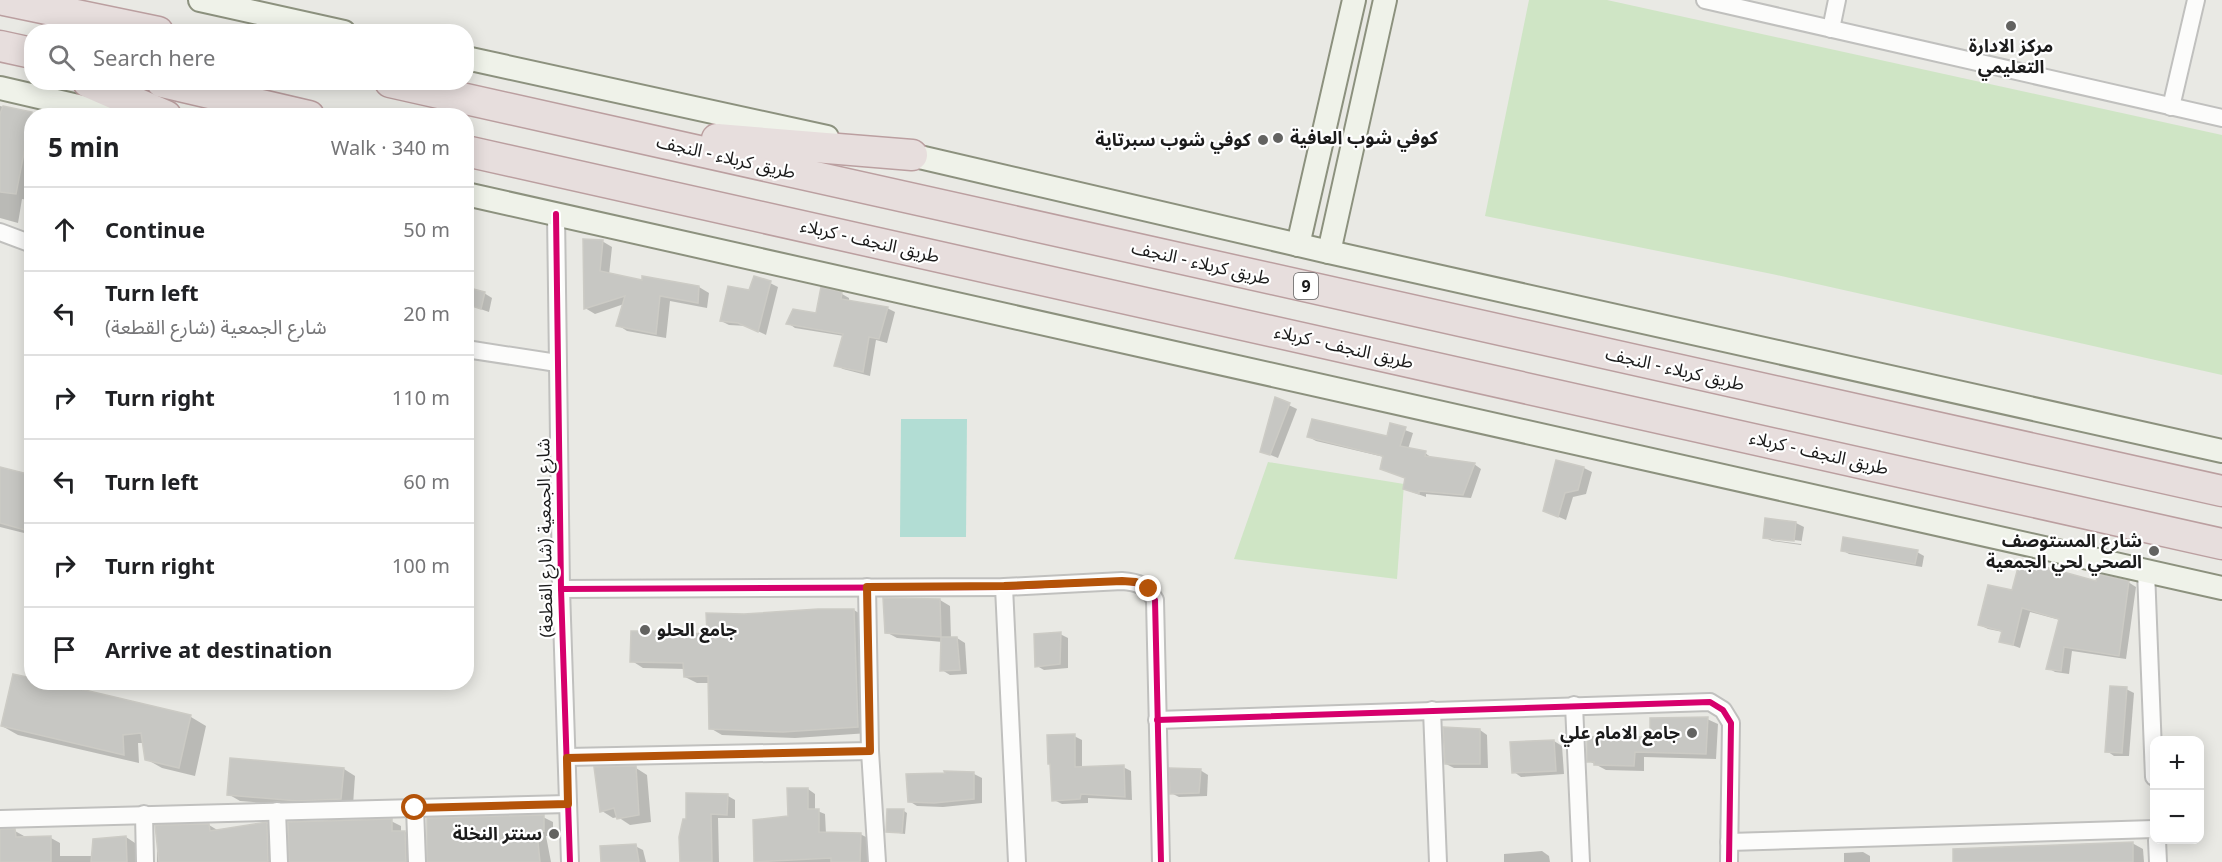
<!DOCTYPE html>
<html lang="en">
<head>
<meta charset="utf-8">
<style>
  :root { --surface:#fff; --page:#f6f6f6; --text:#202124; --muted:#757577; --line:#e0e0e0 }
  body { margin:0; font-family:"Noto Sans","Noto Sans Arabic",sans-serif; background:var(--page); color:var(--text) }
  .controls { position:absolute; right:18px; bottom:18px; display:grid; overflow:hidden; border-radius:12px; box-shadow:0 3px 15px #0003 }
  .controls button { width:54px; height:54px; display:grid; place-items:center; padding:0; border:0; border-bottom:2px solid var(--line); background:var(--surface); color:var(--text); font:30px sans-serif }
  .stop { position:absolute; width:18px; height:18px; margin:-14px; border:4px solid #b45309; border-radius:50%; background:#fff }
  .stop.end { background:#b45309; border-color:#fff; box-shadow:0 2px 6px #0008 }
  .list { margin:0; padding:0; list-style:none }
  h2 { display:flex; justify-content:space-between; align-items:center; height:78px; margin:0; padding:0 24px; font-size:26px }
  h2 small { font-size:20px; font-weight:400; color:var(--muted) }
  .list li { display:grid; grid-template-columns:39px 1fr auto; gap:18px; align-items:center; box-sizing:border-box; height:84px; padding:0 24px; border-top:2px solid var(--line) }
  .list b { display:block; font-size:22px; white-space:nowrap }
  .list p { margin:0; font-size:20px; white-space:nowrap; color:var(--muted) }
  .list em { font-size:20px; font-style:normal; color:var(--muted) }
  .icon { flex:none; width:33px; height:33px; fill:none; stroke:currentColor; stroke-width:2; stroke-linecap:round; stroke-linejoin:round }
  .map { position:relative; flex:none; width:2222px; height:862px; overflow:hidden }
  .search { position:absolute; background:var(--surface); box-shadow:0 3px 15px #0003; left:24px; top:24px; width:450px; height:66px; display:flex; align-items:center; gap:15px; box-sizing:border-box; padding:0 21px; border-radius:24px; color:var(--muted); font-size:22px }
  .panel { position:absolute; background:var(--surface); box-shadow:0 3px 15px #0003; left:24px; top:108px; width:450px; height:582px; border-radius:24px }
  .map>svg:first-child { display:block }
  .grass { fill:#cfe5c5 }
  .pitch { fill:#b2ddd4 }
  .shadow { fill:#0003; fill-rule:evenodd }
  .building { fill:#c7c7c3; stroke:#cccbc5; stroke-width:1.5 }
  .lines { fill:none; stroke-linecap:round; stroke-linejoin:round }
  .street-casing { stroke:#c0c0be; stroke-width:20 }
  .secondary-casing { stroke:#8c917e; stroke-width:26 }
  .highway-casing { stroke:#bb9fa0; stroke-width:33 }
  .street { stroke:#fcfcfb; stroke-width:16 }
  .secondary { stroke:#eff2e9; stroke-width:22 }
  .highway { stroke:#e7dedd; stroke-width:30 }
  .cycleway-casing { stroke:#fff; stroke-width:10 }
  .cycleway { stroke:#d6006c; stroke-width:6 }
  .route { stroke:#b45309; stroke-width:8 }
  .poi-dot { fill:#636361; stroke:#fff; stroke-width:2 }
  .labels { text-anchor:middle; stroke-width:4.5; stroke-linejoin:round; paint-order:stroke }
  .shield { fill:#fff; stroke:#5f5f5f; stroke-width:1.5 }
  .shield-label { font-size:16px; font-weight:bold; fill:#1b1b1b }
  .poi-label { font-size:18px; font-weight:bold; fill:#1b1b1b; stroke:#fff; text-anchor:end }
  .street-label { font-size:18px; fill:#1b1b1b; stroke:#fff }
</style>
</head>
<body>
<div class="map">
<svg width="2222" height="862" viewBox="0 0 2222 862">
  <rect width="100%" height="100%" fill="#e9e9e4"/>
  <g class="grass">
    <path d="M1529,0H1607L2222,135V375L1772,274L1485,216Z"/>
    <path d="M1268,462L1404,484L1397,579L1234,559Z"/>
  </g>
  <path class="pitch" d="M901,419H967L966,537H900Z"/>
  <g class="shadow">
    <path d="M0,106L36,116H32V197L28,198V200L22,199L18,223L0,218Z"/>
    <path d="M602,241L612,247L609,275L643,282L699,287L709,293L707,308L670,301L666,338L627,331L618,325L624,304L595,314L585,308Z"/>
    <path d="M770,283L778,287L766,335L747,326L729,325L721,321L750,292Z"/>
    <path d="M822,289L842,294L849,298V302L887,308L895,312L887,343L876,340L870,376L843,369L836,365L844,336L795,328L788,323L817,315Z"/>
    <path d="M484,293L492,298L489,312L466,304Z"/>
    <path d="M1276,399L1297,409L1278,458L1261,451Z"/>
    <path d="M1391,425L1413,433L1408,449L1425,453L1432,458L1474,464L1481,469L1471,498L1426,494V497L1412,492L1405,488L1407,478L1384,457L1316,441L1309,437L1388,438Z"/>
    <path d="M1557,462L1584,468L1592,472L1586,494L1573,497L1566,520L1545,511Z"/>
    <path d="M0,468L32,476V535L0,527Z"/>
    <path d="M1767,519L1796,523L1804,527L1801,545L1772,541L1764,537ZM1771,537L1802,541L1801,544L1771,540Z"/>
    <path d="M1842,550L1917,552L1924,556L1922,567L1849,554Z"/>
    <path d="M2128,582L2136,587L2126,659L2072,651L2069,674L2055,672L2048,668L2060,620L2030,612L2020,648L2001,641L2003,632L1988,629L1980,625L2013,592L2098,583Z"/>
    <path d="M940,600L950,606L951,639L957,638L965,643L967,674L950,675L942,670L943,642L897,638L886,632Z"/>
    <path d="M854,610L865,617L869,733L795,738L722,735L710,728V683H697L685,677V669L643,668L632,661L671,633L676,636L708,635L744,616Z"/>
    <path d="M1060,634L1068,638V668L1044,670L1037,666Z"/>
    <path d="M32,682H44L191,717L206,726L195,776L162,768L146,759L144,743H138L139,763L18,735L2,726Z"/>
    <path d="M2126,689L2134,693L2129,756H2114L2107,751Z"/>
    <path d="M1707,719L1718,724L1716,759L1644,757V771L1606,770L1589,761Z"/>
    <path d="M1480,730L1487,735L1488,768H1454L1446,764Z"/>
    <path d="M1074,736L1082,740V768L1123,767L1131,771L1132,800L1088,798V803L1062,804L1054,800Z"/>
    <path d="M1554,741L1562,746L1564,774L1521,777L1514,772L1512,744Z"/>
    <path d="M636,768L647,775L651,822L630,825L618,817L613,818L602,811Z"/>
    <path d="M344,769L355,776L353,805L311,807L240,801L228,794Z"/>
    <path d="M1200,770L1208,775L1207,796L1179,797L1171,793Z"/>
    <path d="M974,774L982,778V803L943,807L917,806L909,801Z"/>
    <path d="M808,789L815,794V810L825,814L826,834H860L868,838L867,862H756L754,821L789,818Z"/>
    <path d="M728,796L735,800V818H718L719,862H681V837Z"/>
    <path d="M904,811L907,813L905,834L887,831Z"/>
    <path d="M543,817L553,822V835L546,836L551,862H429Z"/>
    <path d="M391,821L401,826V832H405L414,838L415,862H291Z"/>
    <path d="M267,824L276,829L277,862H157V852L209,825L219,831Z"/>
    <path d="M0,830L15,831L24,836V838H51L60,843V856H93L126,837L135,843L136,852L143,857L144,862H0Z"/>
    <path d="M2132,843L2143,849L2144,862H1953V850Z"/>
    <path d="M635,846L643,850L646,862H603Z"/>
    <path d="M1542,851L1549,856L1550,862H1504V854Z"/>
    <path d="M1863,852L1870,856V862H1844V853Z"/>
  </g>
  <g class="building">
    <path d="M3,106L32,112L16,194L0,192V114Z"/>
    <path d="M583,239L603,240L600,271L642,280V276L699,286L698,303L660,296L656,334L616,326L625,296L584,309Z"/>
    <path d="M754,276L771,281L758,332L738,323L720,321L728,286L749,290Z"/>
    <path d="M466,287L485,292L481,309L466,304Z"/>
    <path d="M821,287L842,292L841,299L888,307L879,339L869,337L863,372L834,366L843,334L786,324L793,309L816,313Z"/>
    <path d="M1275,397L1290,403L1270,455L1260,452Z"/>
    <path d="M1312,419L1387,436L1390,423L1406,427L1400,446L1426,451L1425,456L1475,463L1463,495L1419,491V494L1403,489L1405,478L1380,469L1383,456L1307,437Z"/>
    <path d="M1556,460L1584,467L1578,490L1565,493L1558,517L1543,511Z"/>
    <path d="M0,467L32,475V532L0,523Z"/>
    <path d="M1765,518L1796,522L1794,541L1763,538Z"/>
    <path d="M1843,537L1918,550L1915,564L1841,551Z"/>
    <path d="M2020,560L2096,581L2097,574L2129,581L2119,656L2064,647L2061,671L2046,669L2059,619L2022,608L2013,645L1999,642L2002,631L1978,625L1988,585L2012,590Z"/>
    <path d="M883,598L940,599L941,637L885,633Z"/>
    <path d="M818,609H854L858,727L783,732L709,729L708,676L684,677L683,663L630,662L631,631H671V635L707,633L706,613L744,614Z"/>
    <path d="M1061,632L1060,664L1035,667L1034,634Z"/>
    <path d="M941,637H957L960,670L940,671Z"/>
    <path d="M13,674L32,678V682H51L191,715L179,768L145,760L141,733L123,735L124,755L1,726Z"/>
    <path d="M2110,686L2127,687L2122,753L2105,752Z"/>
    <path d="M1708,717L1706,754L1635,752L1634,766L1594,765V762H1587V737H1650V718Z"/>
    <path d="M1443,727L1480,729V764H1445Z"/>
    <path d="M1075,734V767L1124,765L1125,797L1081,794L1080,799L1052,801L1050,764H1048L1047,735Z"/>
    <path d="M1554,740L1556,771L1512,773L1510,742Z"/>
    <path d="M230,758L344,768L341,799L298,801L227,795Z"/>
    <path d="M636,766L639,815L617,819L614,808L600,812L594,767Z"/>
    <path d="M1169,768L1201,769L1199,793L1170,794Z"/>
    <path d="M944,771L974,772V799L934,803L908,802L906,774L945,773Z"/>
    <path d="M787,788H808V809H819V832L861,833L860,862H831V858L754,862L753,820L788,816Z"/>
    <path d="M686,793L728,794L727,815L711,814L712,862H680L679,837L683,819H686Z"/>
    <path d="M887,809H904L902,833L886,832Z"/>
    <path d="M544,815V831L537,832L540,862H427V818Z"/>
    <path d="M392,819V831H405L406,862H289L288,822Z"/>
    <path d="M267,822L268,862H159L155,825L209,824L210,831Z"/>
    <path d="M0,829H15L16,837L51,836V862H0Z"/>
    <path d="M126,836L127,862H91L93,839Z"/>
    <path d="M2133,842V862H1953V849Z"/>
    <path d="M636,844L639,862H601L600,846Z"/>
  </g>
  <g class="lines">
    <g class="street-casing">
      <g id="street">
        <path d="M1705,0L2222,118"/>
        <path d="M1831,29L1837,0"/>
        <path d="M2171,107L2196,0"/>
        <path d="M556,214L561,589L570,862"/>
        <path d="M0,232L32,244"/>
        <path d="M466,349L557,363"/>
        <path d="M2146,571L2154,777"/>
        <path d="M1004,587L1017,862"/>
        <path d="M561,589L1004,587L1122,581C1138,582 1148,586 1155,600L1161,862"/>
        <path d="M1574,705L1581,862"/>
        <path d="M1432,710L1438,862"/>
        <path d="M1157,720L1710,702L1723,710L1731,723L1729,862"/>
        <path d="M870,751L877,862"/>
        <path d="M567,757L870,751L867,587"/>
        <path d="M415,808L417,862"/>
        <path d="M277,811L279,862"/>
        <path d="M144,814L145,862"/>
        <path d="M0,819L568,804"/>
        <path d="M2157,840L2158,862"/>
        <path d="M1729,842L2154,829"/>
      </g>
    </g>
    <g class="secondary-casing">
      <g id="secondary">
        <path d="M200,0L344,32"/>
        <path d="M466,58L827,137"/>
        <path d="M0,88L121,116"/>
        <path d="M898,152L1329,252L2222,451"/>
        <path d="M466,194L2222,588"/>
        <path d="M1298,245L1354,0"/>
        <path d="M1329,252L1385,0"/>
      </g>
    </g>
    <g class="highway-casing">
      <g id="highway">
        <path d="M4,0L158,32"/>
        <path d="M0,46L32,53"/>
        <path d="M88,82L166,116"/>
        <path d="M162,82L309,116"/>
        <path d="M390,82L2222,491"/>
        <path d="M717,139L912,155"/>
        <path d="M466,151L2222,544"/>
      </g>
    </g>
    <use href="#street" class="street"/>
    <use href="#secondary" class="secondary"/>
    <use href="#highway" class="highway"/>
    <g class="cycleway-casing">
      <g id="cycleway">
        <path d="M556,214L561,589L570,862"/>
        <path d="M561,589L1004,587L1122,581C1138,582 1148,586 1155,600L1161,862"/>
        <path d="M1157,720L1710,702L1723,710L1731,723L1729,862"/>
      </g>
    </g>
    <use href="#cycleway" class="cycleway"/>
  </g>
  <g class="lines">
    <path class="route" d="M415,808L568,804L567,758L870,751L867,587L1004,586L1122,581L1136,582L1149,589"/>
  </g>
  <g class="poi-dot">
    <circle cx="2011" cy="26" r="6"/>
    <circle cx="1278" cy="138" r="6"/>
    <circle cx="1263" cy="140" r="6"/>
    <circle cx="2154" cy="551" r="6"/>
    <circle cx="645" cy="630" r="6"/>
    <circle cx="1692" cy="733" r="6"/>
    <circle cx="554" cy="834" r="6"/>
  </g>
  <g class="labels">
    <rect class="shield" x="1294" y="273" width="24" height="26" rx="4.5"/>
    <g class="shield-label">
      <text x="1306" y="292">9</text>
    </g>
    <g class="poi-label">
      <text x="2011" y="52" text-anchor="middle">مركز الادارة<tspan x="2011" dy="21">التعليمي</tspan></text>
      <text x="1290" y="144" text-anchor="start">كوفي شوب العافية</text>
      <text x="1251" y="146">كوفي شوب سبرتاية</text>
      <text x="2142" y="547">شارع المستوصف<tspan x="2142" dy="21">الصحي لحي الجمعية</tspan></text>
      <text x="657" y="636" text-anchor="start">جامع الحلو</text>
      <text x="1680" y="739">جامع الامام علي</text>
      <text x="542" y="840">سنتر النخلة</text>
    </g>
    <g class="street-label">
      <text transform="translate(726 157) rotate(13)" y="6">طريق کربلاء - النجف</text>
      <text transform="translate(870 241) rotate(13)" y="6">طريق النجف - کربلاء</text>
      <text transform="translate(1201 263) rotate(13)" y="6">طريق کربلاء - النجف</text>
      <text transform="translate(1344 347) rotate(13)" y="6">طريق النجف - کربلاء</text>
      <text transform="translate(1675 369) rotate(13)" y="6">طريق کربلاء - النجف</text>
      <text transform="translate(1819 453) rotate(13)" y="6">طريق النجف - کربلاء</text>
      <text transform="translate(545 538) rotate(-91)" y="6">شارع الجمعية (شارع القطعة)</text>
    </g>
  </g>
</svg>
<div class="controls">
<button>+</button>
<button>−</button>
</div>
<div class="stop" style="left:415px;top:808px"></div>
<div class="stop end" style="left:1149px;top:589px"></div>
<div class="search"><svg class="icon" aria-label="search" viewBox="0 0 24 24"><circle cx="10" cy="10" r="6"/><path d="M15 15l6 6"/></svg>Search here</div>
<section class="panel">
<h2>5 min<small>Walk · 340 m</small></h2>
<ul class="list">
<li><svg class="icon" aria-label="ahead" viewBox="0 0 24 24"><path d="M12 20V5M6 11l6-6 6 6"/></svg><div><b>Continue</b></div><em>50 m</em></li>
<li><svg class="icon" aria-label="left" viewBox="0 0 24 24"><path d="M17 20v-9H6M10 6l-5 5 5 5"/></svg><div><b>Turn left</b><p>شارع الجمعية (شارع القطعة)</p></div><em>20 m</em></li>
<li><svg class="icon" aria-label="right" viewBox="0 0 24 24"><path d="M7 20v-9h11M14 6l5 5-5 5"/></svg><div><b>Turn right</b></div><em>110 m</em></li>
<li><svg class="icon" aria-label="left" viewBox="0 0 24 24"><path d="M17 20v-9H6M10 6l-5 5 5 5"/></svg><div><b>Turn left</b></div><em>60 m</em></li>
<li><svg class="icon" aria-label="right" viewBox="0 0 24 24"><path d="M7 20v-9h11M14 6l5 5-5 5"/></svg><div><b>Turn right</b></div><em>100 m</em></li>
<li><svg class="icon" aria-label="arrive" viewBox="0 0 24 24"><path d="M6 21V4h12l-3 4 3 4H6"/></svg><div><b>Arrive at destination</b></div></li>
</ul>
</section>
</div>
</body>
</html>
